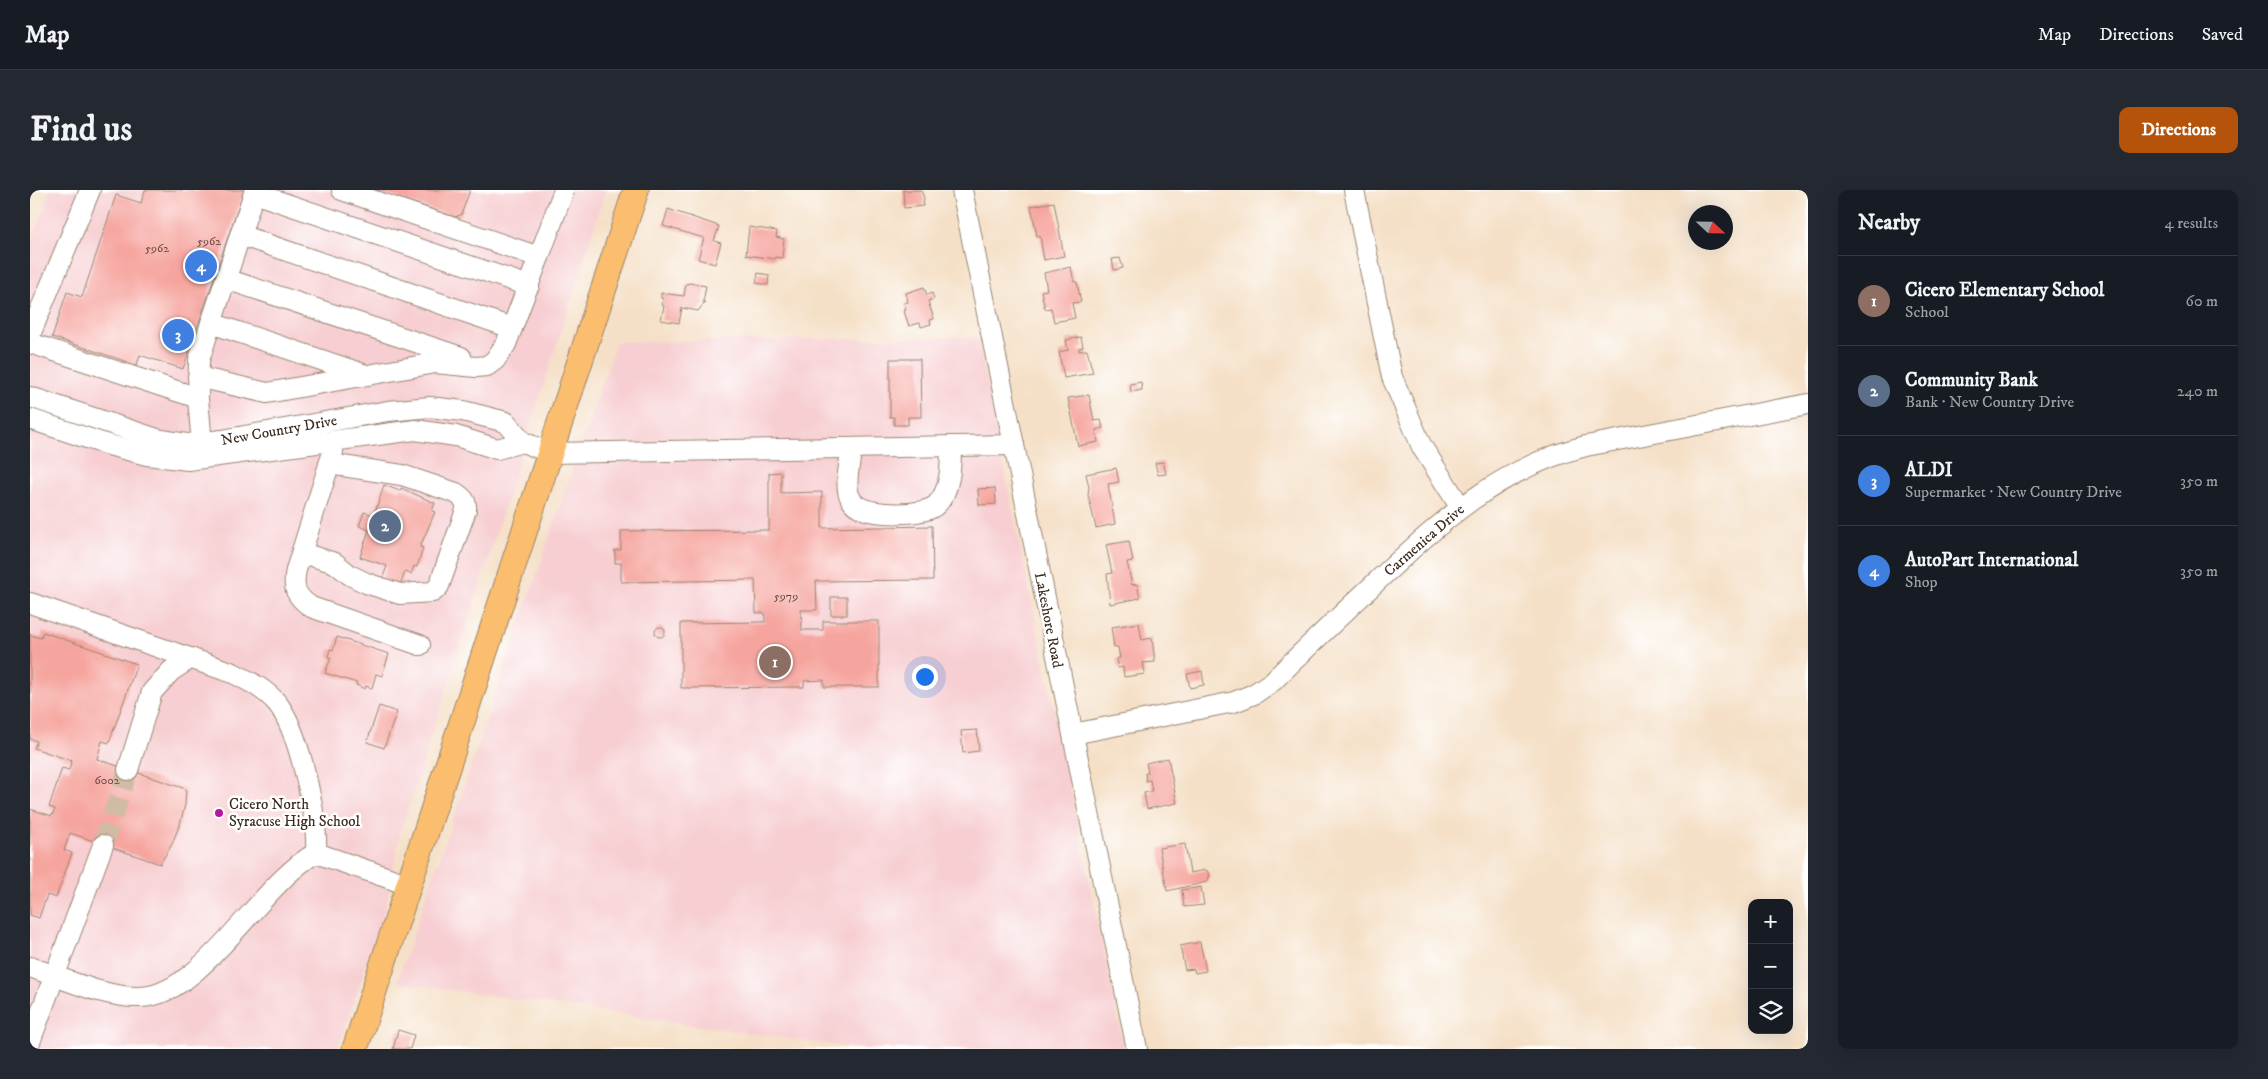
<!DOCTYPE html>
<html lang="en">
<head>
<meta charset="utf-8">
<style>
  :root { --surface:#171b24; --page:#242831; --text:#f1f3f6; --muted:#9ea1a6; --line:#363941; --accent:#b45309 }
  body { margin:0; font-family:"IM FELL DW Pica",serif; background:var(--page); color:var(--text) }
  .controls { position:absolute; right:15px; bottom:15px; display:grid; overflow:hidden; border-radius:10px; box-shadow:0 5px 20px #0002 }
  .controls button { width:45px; height:45px; display:grid; place-items:center; padding:0; border:0; border-bottom:1px solid var(--line); background:var(--surface); color:var(--text); font:25px sans-serif }
  .compass { position:absolute; left:1658px; top:15px; width:45px; height:45px; border-radius:50%; background:var(--surface); box-shadow:0 5px 20px #0002; rotate:112deg }
  .you { position:absolute; left:894px; top:486px; width:18px; height:18px; margin:-12px; border:4px solid #fff; border-radius:50%; background:#1a73e8; box-shadow:0 0 0 8px #1a73e833 }
  .badge { display:grid; place-items:center; width:32px; height:32px; border-radius:50%; background:var(--accent); color:#fff; font-size:16px; font-weight:700 }
  .pin { position:absolute; translate:-50% -50%; border:2px solid #fff; box-shadow:0 1px 5px #0006 }
  .list { margin:0; padding:0; list-style:none }
  h2 { display:flex; justify-content:space-between; align-items:center; height:65px; margin:0; padding:0 20px; font-size:21px }
  h2 small { font-size:16px; font-weight:400; color:var(--muted) }
  .list li { display:grid; grid-template-columns:32px 1fr auto; gap:15px; align-items:center; box-sizing:border-box; height:90px; padding:0 20px; border-top:1px solid var(--line) }
  .list b { display:block; font-size:19px; white-space:nowrap }
  .list p { margin:0; font-size:16px; white-space:nowrap; color:var(--muted) }
  .list em { font-size:16px; font-style:normal; color:var(--muted) }
  .icon { flex:none; width:28px; height:28px; fill:none; stroke:currentColor; stroke-width:2; stroke-linecap:round; stroke-linejoin:round }
  .map { position:relative; flex:none; width:1778px; height:859px; overflow:hidden; border-radius:10px }
  header { display:flex; align-items:center; gap:30px; box-sizing:border-box; height:70px; padding:0 25px; background:var(--surface); border-bottom:1px solid var(--line) }
  header strong { font-size:24px }
  nav { display:flex; gap:28px; margin-inline-start:auto; font-size:18px }
  .intro { display:flex; align-items:center; justify-content:space-between; box-sizing:border-box; height:120px; padding:0 30px }
  h1 { margin:0; font-size:35px }
  .button { padding:12px 22px; border-radius:10px; background:var(--accent); color:#fff; font-size:18px; font-weight:700 }
  main { display:flex; gap:30px; padding:0 30px }
  aside { flex:1; background:var(--surface); border-radius:10px; box-shadow:0 5px 20px #0002 }
  .map>svg:first-child { display:block }
  .built { fill:#f7cfd2 }
  .building { fill:#f6a49e }
  .lines { fill:none; stroke-linecap:round; stroke-linejoin:round }
  .minor-tunnel { stroke:#d0bca5; stroke-width:20; stroke-dasharray:20 10; stroke-linecap:butt }
  .minor-casing { stroke:#988572; stroke-width:22 }
  .major-casing { stroke:#988572; stroke-width:27 }
  .minor { stroke:#fff; stroke-width:20 }
  .major { stroke:#fbbe6e; stroke-width:25 }
  .poi-dot { fill:#b5179e; stroke:#fff; stroke-width:2 }
  .labels { text-anchor:middle; stroke-width:5; stroke-linejoin:round; paint-order:stroke }
  .number-label { font-size:12px; fill:#6a483e }
  .street-label { font-size:15px; fill:#3b2a1e; stroke:#fff }
  .poi-label { font-size:15px; fill:#3b2a1e; stroke:#fff; text-anchor:start }
</style>
</head>
<body>
<header>
<strong>Map</strong>
<nav><a>Map</a><a>Directions</a><a>Saved</a></nav>
</header>
<div class="intro"><h1>Find us</h1><a class="button">Directions</a></div>
<main>
<div class="map">
<svg width="1778" height="859" viewBox="0 0 1778 859">
  <rect width="100%" height="100%" fill="#fff"/>
  <filter id="ink" filterUnits="userSpaceOnUse"><feTurbulence type="fractalNoise" baseFrequency=".02" numOctaves="2"/><feDisplacementMap in="SourceGraphic" scale="10" xChannelSelector="R" yChannelSelector="G"/><feConvolveMatrix kernelMatrix="1 2 1 2 8 2 1 2 1" color-interpolation-filters="sRGB"/></filter>
  <filter id="wash" filterUnits="userSpaceOnUse"><feTurbulence type="fractalNoise" baseFrequency=".0096" numOctaves="4" result="noise"/><feDisplacementMap in="SourceGraphic" scale="20" xChannelSelector="R" yChannelSelector="G"/><feGaussianBlur stdDeviation="1.12" result="paint"/><feColorMatrix in="noise" values="0 0 0 0 0 0 0 0 0 0 0 0 0 0 0 0 0 1.4 0 .05"/><feComposite in="paint" operator="in"/></filter>
  <g filter="url(#wash)">
    <rect width="100%" height="100%" fill="#f5e0c7"/>
    <g class="built">
      <path d="M20,0H576L370,644L355,719L308,859H0V58Z"/>
      <path d="M947,147L1094,859H830L367,792L586,152Z"/>
    </g>
    <g id="blocks">
      <g class="building">
        <path d="M115,0H214L153,179L110,165L107,175L22,147L37,102L52,107L86,5L111,13Z"/>
        <path d="M345,0H440L431,25L425,27Z"/>
        <path d="M873,0H891L894,8L893,16L874,18Z"/>
        <path d="M1024,12L1034,66L1014,70L1010,46H1007L1001,16Z"/>
        <path d="M638,19L689,36L684,51L691,53L685,74L668,69L674,48L633,36Z"/>
        <path d="M719,37L747,41L746,47L754,49L752,68L745,67V69L716,65Z"/>
        <path d="M1090,68L1093,78L1084,80L1082,69Z"/>
        <path d="M1041,77L1044,92H1047L1051,112L1042,113L1045,128L1024,132L1021,118L1015,119L1011,101L1017,100L1014,83Z"/>
        <path d="M728,83L739,85L738,95L726,93Z"/>
        <path d="M660,93L676,96L673,112H675L668,121L652,118L649,133L631,130L634,116L632,115L633,109L631,108V103L654,106L656,94Z"/>
        <path d="M894,97L897,105L902,103L904,109L898,111L904,129L900,130L901,134L891,137L890,133L879,136L874,121L876,120L874,113L878,112L876,103Z"/>
        <path d="M1051,147L1053,157L1049,158V161L1057,160L1063,183L1034,188L1029,162L1038,160L1036,150Z"/>
        <path d="M860,169H890L891,227H878V235H864V227H860Z"/>
        <path d="M1111,192L1112,200L1101,202L1100,194Z"/>
        <path d="M1059,205L1064,231L1071,230L1073,238L1066,240L1068,252L1048,256L1038,208Z"/>
        <path d="M1133,272L1136,284L1128,285L1125,273Z"/>
        <path d="M1086,278L1089,292L1078,294L1085,334L1066,338L1058,305L1059,297L1056,284Z"/>
        <path d="M751,282V303L792,302V338L902,336L903,390L786,391L787,420H771L772,440H793V431H849V497H794V490L774,491V497L651,498V433L735,432V423H726L725,390L591,392V373H585V360H591V341L739,340V283Z"/>
        <path d="M354,295L370,301L371,298L405,313L402,321L405,322L390,357L393,358L387,377L384,376L381,384L375,382L368,401L350,395L357,376L330,367L339,340L329,336L334,322L344,325Z"/>
        <path d="M965,298L966,314L949,315L948,299Z"/>
        <path d="M1099,351L1103,371L1097,372L1102,395L1107,394L1110,408L1080,414L1077,384L1082,383L1076,355Z"/>
        <rect x="801" y="407" width="16" height="18"/>
        <path d="M1109,433L1112,450L1122,448L1125,472L1113,473L1115,484L1094,487L1093,477L1088,478L1086,469L1090,468L1088,457H1084L1081,437Z"/>
        <circle cx="630" cy="442" r="5"/>
        <path d="M13,442L107,474L79,553L72,551L67,569L156,599L155,615L150,634L141,656L130,674L40,643L34,660L42,663L26,708L17,705L9,728L0,725V619L22,626L25,619L19,617L32,578L39,580L42,571L4,558L7,551L0,549V445L11,448Z"/>
        <path d="M307,447L359,464L352,486L346,484L342,498L336,496L335,499L326,495L327,493L295,483L301,468L298,467L300,459L303,460Z"/>
        <path d="M1172,481L1174,495L1160,498L1157,484Z"/>
        <path d="M349,516L367,522L354,558L337,552Z"/>
        <path d="M947,540L949,561L933,563L931,541Z"/>
        <path d="M1138,568L1147,613L1117,619L1114,603L1122,601L1120,590L1116,591L1115,583H1118L1116,573Z"/>
        <path d="M1155,654L1160,683L1176,680L1180,685L1177,692L1137,701L1129,658Z"/>
        <path d="M1171,697L1174,715L1154,717L1152,700Z"/>
        <path d="M1170,752L1176,781L1165,783L1164,779L1155,780L1150,756Z"/>
        <path d="M368,840L384,845L380,859H363Z"/>
      </g>
    </g>
  </g>
  <g filter="url(#ink)">
    <use href="#blocks" fill-opacity="0" stroke="#988572" stroke-width="1"/>
    <g class="lines">
      <path class="minor-tunnel" d="M73,655L98,580"/>
      <g class="minor-casing">
        <g id="minor">
          <path d="M932,0L1107,859"/>
          <path d="M1324,0L1362,187L1392,257L1431,318"/>
          <path d="M224,3L499,96"/>
          <path d="M210,45L482,138"/>
          <path d="M509,67L534,0"/>
          <path d="M196,89L431,167"/>
          <path d="M181,133L336,185"/>
          <path d="M0,145L60,0"/>
          <path d="M0,153L168,208"/>
          <path d="M168,187L237,203L405,173L446,177L457,176L465,170L476,154L509,67L312,0"/>
          <path d="M0,207L127,249L158,254L192,250L358,221L400,217L433,221L476,232L493,252L520,263L984,255"/>
          <path d="M0,229L75,254L117,265L158,270L385,240L426,246L467,259L493,252"/>
          <path d="M822,258C820,270 814,296 820,307C821,310 825,315 828,316C841,326 895,326 906,315C921,301 921,275 921,256"/>
          <path d="M303,262L266,380C262,399 266,406 281,417L390,455"/>
          <path d="M173,266L168,208L169,170L225,0"/>
          <path d="M272,363L305,373L320,385L336,393L370,404L403,402L409,396L436,320C437,311 433,308 426,303L372,285L299,274"/>
          <path d="M0,413L203,483C219,491 235,499 247,513C269,540 288,628 286,663L379,695"/>
          <path d="M1043,544L1204,512L1224,504L1243,491C1276,458 1309,427 1342,396C1407,335 1467,278 1556,256L1778,214"/>
          <path d="M98,580L122,502L141,481L161,468"/>
          <path d="M0,777C33,788 75,808 110,807C173,806 230,693 286,663"/>
          <path d="M0,852L73,655"/>
        </g>
      </g>
      <g class="major-casing">
        <path id="major" d="M325,859L606,0"/>
      </g>
      <use href="#minor" class="minor"/>
      <use href="#major" class="major"/>
    </g>
  </g>
  <circle class="poi-dot" cx="189" cy="623" r="5"/>
  <g class="labels">
    <g class="number-label">
      <text x="179" y="55">5962</text>
      <text x="127" y="62">5962</text>
      <text x="756" y="410">5979</text>
      <text x="77" y="594">6002</text>
    </g>
    <g class="street-label">
      <text transform="translate(249 240) rotate(-10)" y="5">New Country Drive</text>
      <text transform="translate(1394 350) rotate(-41)" y="5">Carmenica Drive</text>
      <text transform="translate(1019 430) rotate(79)" y="5">Lakeshore Road</text>
    </g>
    <g class="poi-label">
      <text x="199" y="619">Cicero North<tspan x="199" dy="17">Syracuse High School</tspan></text>
    </g>
  </g>
</svg>
<div class="controls">
<button>+</button>
<button>−</button>
<button><svg class="icon" aria-label="layers" viewBox="0 0 24 24"><path d="M12 4l9 5-9 5-9-5zM3 14l9 5 9-5"/></svg></button>
</div>
<svg class="compass" viewBox="-18 -18 36 36"><path d="M0-13l5 13h-10z" fill="#e53935"/><path d="M0 13l5-13h-10z" fill="#9ea1a6"/></svg>
<div class="you"></div>
<div class="pin badge" style="left:745px;top:472px;background:#8d6e63">1</div>
<div class="pin badge" style="left:355px;top:336px;background:#5c6f8a">2</div>
<div class="pin badge" style="left:148px;top:145px;background:#3f7fe0">3</div>
<div class="pin badge" style="left:171px;top:76px;background:#3f7fe0">4</div>
</div>
<aside>
<h2>Nearby<small>4 results</small></h2>
<ul class="list">
<li><span class="badge" style="background:#8d6e63">1</span><div><b>Cicero Elementary School</b><p>School</p></div><em>60 m</em></li>
<li><span class="badge" style="background:#5c6f8a">2</span><div><b>Community Bank</b><p>Bank · New Country Drive</p></div><em>240 m</em></li>
<li><span class="badge" style="background:#3f7fe0">3</span><div><b>ALDI</b><p>Supermarket · New Country Drive</p></div><em>350 m</em></li>
<li><span class="badge" style="background:#3f7fe0">4</span><div><b>AutoPart International</b><p>Shop</p></div><em>350 m</em></li>
</ul>
</aside>
</main>
</body>
</html>
